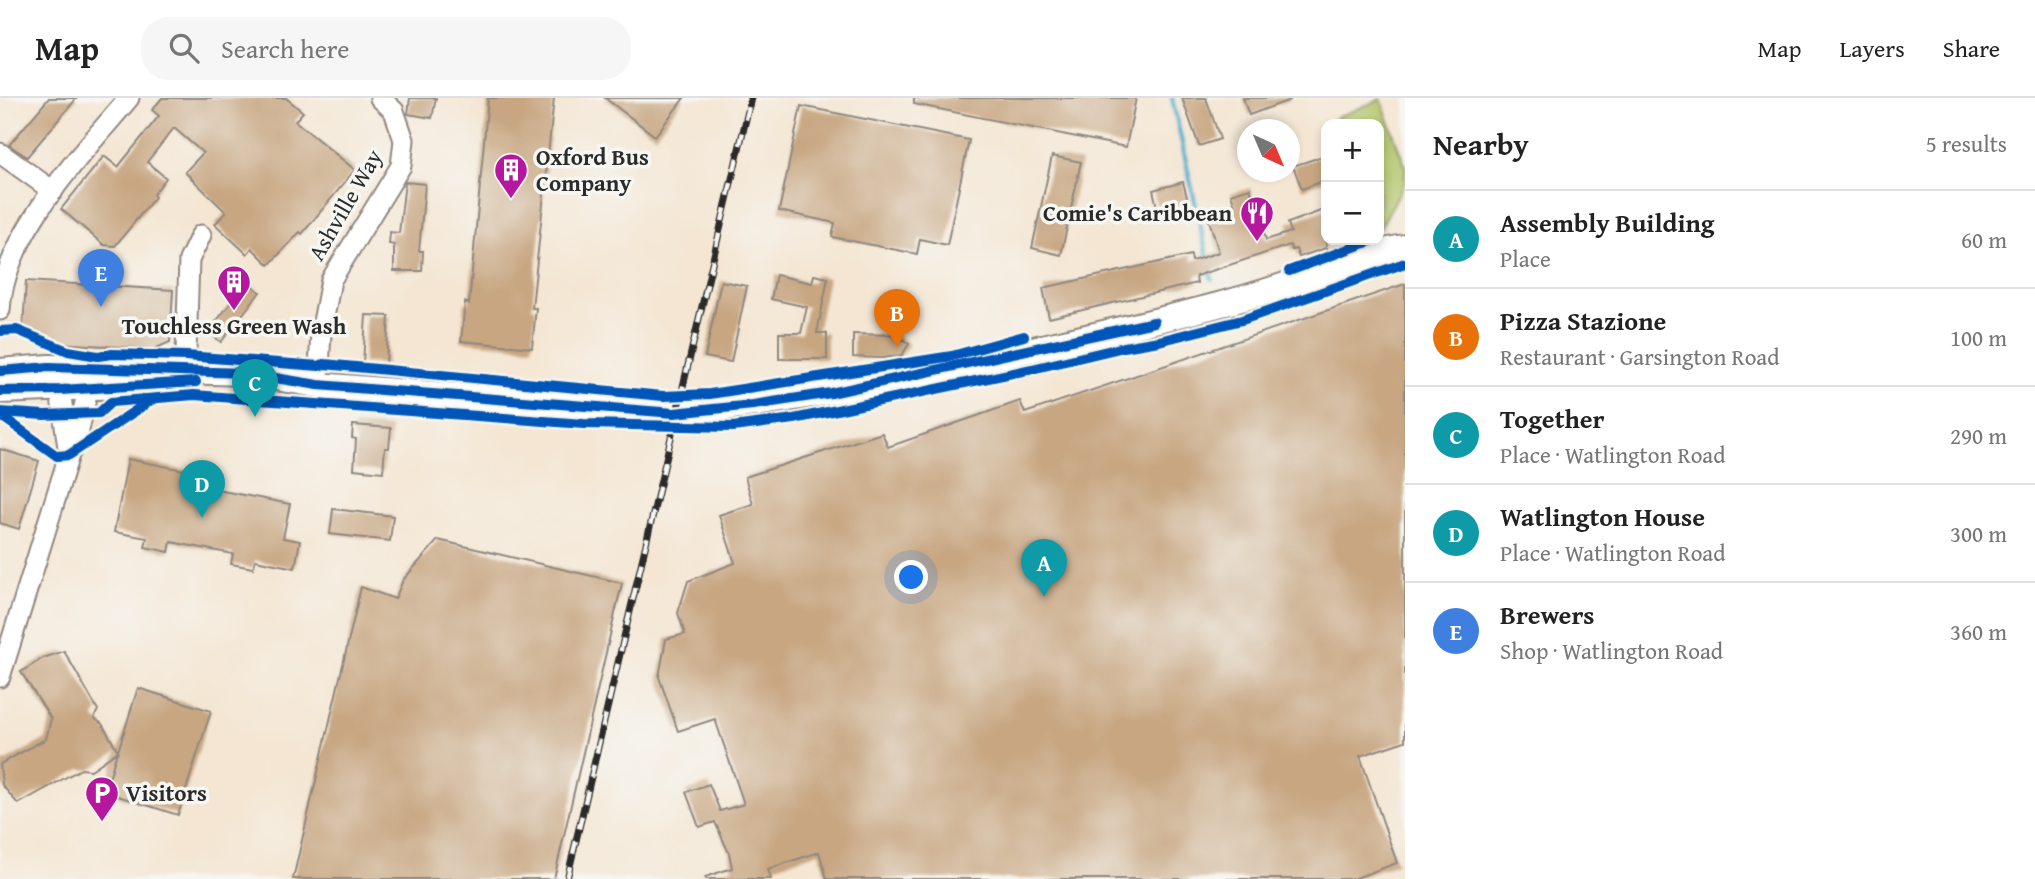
<!DOCTYPE html>
<html lang="en">
<head>
<meta charset="utf-8">
<style>
  :root { --surface:#fff; --page:#f6f6f6; --text:#222; --muted:#767676; --line:#e0e0e0; --accent:#b5179e }
  body { margin:0; font-family:"Gentium Book Plus",serif; background:var(--page); color:var(--text) }
  .controls { position:absolute; right:21px; top:21px; display:grid; overflow:hidden; border-radius:14px; box-shadow:0 4px 10px #0003 }
  .controls button { width:63px; height:63px; display:grid; place-items:center; padding:0; border:0; border-bottom:2px solid var(--line); background:var(--surface); color:var(--text); font:35px sans-serif }
  .compass { position:absolute; left:1237px; top:21px; width:63px; height:63px; border-radius:50%; background:var(--surface); box-shadow:0 4px 10px #0003; rotate:136deg }
  .you { position:absolute; left:912px; top:480px; width:24px; height:24px; margin:-18px; border:5px solid #fff; border-radius:50%; background:#1a73e8; box-shadow:0 0 0 10px #1a73e833 }
  .badge { display:grid; place-items:center; width:46px; height:46px; border-radius:50%; background:var(--accent); color:#fff; font-size:23px; font-weight:700 }
  .pin { position:absolute; translate:-50% -58px; filter:drop-shadow(0 2px 4px #0008) }
  .pin::after { content:''; position:absolute; top:37px; width:24px; height:21px; background:inherit; clip-path:polygon(0 0,100% 0,50% 100%) }
  .list { margin:0; padding:0; list-style:none }
  h2 { display:flex; justify-content:space-between; align-items:center; height:91px; margin:0; padding:0 28px; font-size:30px }
  h2 small { font-size:23px; font-weight:400; color:var(--muted) }
  .list li { display:grid; grid-template-columns:46px 1fr auto; gap:21px; align-items:center; box-sizing:border-box; height:98px; padding:0 28px; border-top:2px solid var(--line) }
  .list b { display:block; font-size:26px; white-space:nowrap }
  .list p { margin:0; font-size:23px; white-space:nowrap; color:var(--muted) }
  .list em { font-size:23px; font-style:normal; color:var(--muted) }
  .icon { flex:none; width:38px; height:38px; fill:none; stroke:currentColor; stroke-width:2; stroke-linecap:round; stroke-linejoin:round }
  .map { position:relative; flex:none; width:1405px; height:781px; overflow:hidden }
  header { display:flex; align-items:center; gap:42px; box-sizing:border-box; height:98px; padding:0 35px; background:var(--surface); border-bottom:2px solid var(--line) }
  header strong { font-size:33px }
  nav { display:flex; gap:38px; margin-inline-start:auto; font-size:24px }
  .search { width:490px; height:63px; background:var(--page); display:flex; align-items:center; gap:18px; box-sizing:border-box; padding:0 24px; border-radius:28px; color:var(--muted); font-size:26px }
  main { display:flex }
  aside { flex:1; background:var(--surface) }
  .map>svg:first-child { display:block }
  .green { fill:#b1c366; stroke:#6e7748; stroke-width:2 }
  .lines { fill:none; stroke-linecap:round; stroke-linejoin:round }
  .stream { stroke:#4fadcd; stroke-width:4.5 }
  .building { fill:#c7a681 }
  .minor-casing { stroke:#90887f; stroke-width:23 }
  .major-casing { stroke:#90887f; stroke-width:28 }
  .minor { stroke:#fff; stroke-width:19 }
  .major { stroke:#fff; stroke-width:24 }
  .rail-casing { stroke:#2b2b2b; stroke-width:7 }
  .rail { stroke:#f6f6f2; stroke-width:4.5; stroke-dasharray:13; stroke-linecap:butt }
  .cycleway-casing { stroke:#f6f6f2; stroke-width:15 }
  .cycleway { stroke:#0057b8; stroke-width:10 }
  .labels { text-anchor:middle; stroke-width:7; stroke-linejoin:round; paint-order:stroke }
  .poi-label { font-size:23px; font-weight:bold; fill:#2b2b2b; stroke:#f6f6f2; text-anchor:start }
  .street-label { font-size:23px; fill:#2b2b2b; stroke:#f6f6f2 }
</style>
</head>
<body>
<header>
<strong>Map</strong>
<div class="search"><svg class="icon" aria-label="search" viewBox="0 0 24 24"><circle cx="10" cy="10" r="6"/><path d="M15 15l6 6"/></svg>Search here</div>
<nav><a>Map</a><a>Layers</a><a>Share</a></nav>
</header>
<main>
<div class="map">
<svg width="1405" height="781" viewBox="0 0 1405 781">
  <rect width="100%" height="100%" fill="#f6f6f2"/>
  <filter id="ink" filterUnits="userSpaceOnUse"><feTurbulence type="fractalNoise" baseFrequency=".0143" numOctaves="2"/><feDisplacementMap in="SourceGraphic" scale="14" xChannelSelector="R" yChannelSelector="G"/><feConvolveMatrix kernelMatrix="1 2 1 2 8 2 1 2 1" color-interpolation-filters="sRGB"/></filter>
  <filter id="wash" filterUnits="userSpaceOnUse"><feTurbulence type="fractalNoise" baseFrequency=".00686" numOctaves="4" result="noise"/><feDisplacementMap in="SourceGraphic" scale="28" xChannelSelector="R" yChannelSelector="G"/><feGaussianBlur stdDeviation="1.57" result="paint"/><feColorMatrix in="noise" values="0 0 0 0 0 0 0 0 0 0 0 0 0 0 0 0 0 1.4 0 .05"/><feComposite in="paint" operator="in"/></filter>
  <g filter="url(#wash)">
    <rect width="100%" height="100%" fill="#f4e6d3"/>
    <path class="green" d="M1381,1L1405,68V84L1379,132V26H1337L1335,20Z"/>
    <g class="lines">
      <path class="stream" d="M1172,0L1212,181"/>
    </g>
    <g id="blocks">
      <g class="building">
        <path d="M49,0H77L27,59L9,47Z"/>
        <path d="M162,0H286L303,14L295,23L355,72L302,136L300,134L269,167L252,150L247,156L215,126L226,114L185,74L203,55L174,30L147,64L166,80L153,97L155,99L115,148L104,147L61,111L104,58L118,69L159,18L152,12Z"/>
        <path d="M410,0H436L432,20L408,16Z"/>
        <path d="M488,0H554L532,210H536L532,250L461,243L465,204L469,206Z"/>
        <path d="M605,0H684L655,38Z"/>
        <path d="M914,0H1136L1126,49L914,6Z"/>
        <path d="M1182,0H1206L1220,41L1199,48Z"/>
        <path d="M1243,0H1290V2L1249,17Z"/>
        <path d="M801,8L969,42L947,147L920,141L917,156L832,139L835,125L779,113Z"/>
        <path d="M1326,57V82L1302,91L1293,68Z"/>
        <path d="M1052,58L1081,64L1061,157L1032,150Z"/>
        <path d="M405,84L425,86L419,153H423L422,173H394V147L389,146L390,134L399,135Z"/>
        <path d="M1183,84L1191,114L1160,122L1153,92Z"/>
        <path d="M1250,90L1266,142L1291,134L1288,125L1326,111V150L1299,159L1296,151L1292,152L1290,147L1196,178L1197,185L1049,220L1043,190L1191,157L1192,163L1219,154L1208,119L1236,110L1231,96Z"/>
        <path d="M776,177L812,185L814,177L828,180L817,235H827V261H779V235H801L807,209L771,201Z"/>
        <path d="M26,183L173,192L170,244L154,251L58,245L23,230Z"/>
        <path d="M721,183L747,188L731,264L705,259Z"/>
        <path d="M247,184L260,194L221,244L208,234Z"/>
        <path d="M1405,186V643L1360,658L1397,765L1353,781H827L819,754L768,771L771,781H706L705,779L732,770L729,755L715,724L699,729L686,694L709,686L720,713L744,706L715,621L678,633L659,579L666,541L685,536L678,515L688,483L735,465L719,417L753,406L745,379L882,335L888,349L1020,303L1025,315Z"/>
        <path d="M366,217L389,218L386,266L363,265Z"/>
        <path d="M853,236L897,237L909,246L902,257L884,260L853,259Z"/>
        <path d="M353,327L391,330L389,350H385L383,374L354,371L356,341L352,340Z"/>
        <path d="M0,351L39,363L19,431L0,425Z"/>
        <path d="M128,361L214,378L212,391L290,406L283,440L300,443L295,470L255,462L253,470L231,466L233,456L171,444L169,454L145,449L147,440L114,434Z"/>
        <path d="M333,411L393,418L390,443L330,436Z"/>
        <path d="M438,442L622,485L554,781H293L361,489L395,501L403,482Z"/>
        <path d="M64,553L98,612L94,620L102,626L118,653L138,590L211,613L178,717L105,694L117,654L91,672L81,671L18,706L2,687L0,666L46,641L51,621L21,574L43,560Z"/>
      </g>
    </g>
  </g>
  <g filter="url(#ink)">
    <use href="#blocks" fill-opacity="0" stroke="#90887f" stroke-width="2"/>
    <g class="lines">
      <g class="minor-casing">
        <g id="minor">
          <path d="M0,55L53,93"/>
          <path d="M0,212C5,133 81,58 129,0"/>
          <path d="M185,285L189,162L201,137"/>
          <path d="M318,287L321,235L331,182L401,68L404,42L394,13L380,0"/>
          <path d="M0,579L69,357L77,341L88,291L78,270L60,292L69,357"/>
        </g>
      </g>
      <g class="major-casing">
        <g id="major">
          <path d="M0,273L49,269L245,275L318,287L674,315C773,307 869,287 966,266C1050,247 1135,229 1218,207C1254,198 1290,186 1324,173C1351,164 1377,153 1405,149"/>
          <path d="M0,293L143,287"/>
        </g>
      </g>
      <use href="#minor" class="minor"/>
      <use href="#major" class="major"/>
      <g class="rail-casing">
        <path id="rail" d="M567,781L751,0"/>
      </g>
      <use href="#rail" class="rail"/>
      <g class="cycleway-casing">
        <g id="cycleway">
          <path d="M1289,173L1373,142"/>
          <path d="M0,233L17,232L68,253L98,258L112,256L186,258L319,268L324,266L663,298L710,296L952,258L1024,238"/>
          <path d="M0,273L49,269L245,275L318,287L674,315L753,307L831,295L1154,224"/>
          <path d="M0,293L60,292L196,284"/>
          <path d="M0,314L44,317L99,315L111,304L194,297L584,326L733,329L794,321L1032,271L1124,249L1159,243L1242,222L1405,165"/>
          <path d="M0,317L57,358L69,357L153,301"/>
        </g>
      </g>
      <use href="#cycleway" class="cycleway"/>
    </g>
  </g>
  <defs>
    <g id="building-pin" transform="scale(1.75)"><path d="M0 17L-7.5 6A9.5 9.5 0 1 1 7.5 6Z" fill="#b5179e" stroke="#f6f6f2"/><path d="M-4-6H4V6H1V3H-1V6H-4ZM-2.5-4.3h1.7v1.8h-1.7ZM.8-4.3h1.7v1.8H.8ZM-2.5-1h1.7V.8h-1.7ZM.8-1h1.7V.8H.8Z" fill="#fff"/></g>
    <g id="restaurant-pin" transform="scale(1.75)"><path d="M0 17L-7.5 6A9.5 9.5 0 1 1 7.5 6Z" fill="#b5179e" stroke="#f6f6f2"/><path d="M-5-6h1v4h1v-4h1v4h1v-4h1v5L-1.5 .5V6h-2V.5L-5-1ZM5-6V6H3V1.5H1.5Q1.5-4 5-6Z" fill="#fff"/></g>
    <g id="parking-pin" transform="scale(1.75)"><path d="M0 17L-7.5 6A9.5 9.5 0 1 1 7.5 6Z" fill="#b5179e" stroke="#f6f6f2"/><path d="M-3.5-5.5H1a3.5 3.5 0 0 1 0 7H-1V5.5H-3.5ZM-1-3.4V-.6H.8a1.4 1.4 0 0 0 0-2.8Z" fill="#fff"/></g>
  </defs>
  <g fill-rule="evenodd">
    <use href="#building-pin" x="511" y="72"/>
    <use href="#restaurant-pin" x="1257" y="115"/>
    <use href="#building-pin" x="234" y="184"/>
    <use href="#parking-pin" x="102" y="695"/>
  </g>
  <g class="labels">
    <g class="poi-label">
      <text x="536" y="67">Oxford Bus<tspan x="536" dy="26">Company</tspan></text>
      <text x="1232" y="123" text-anchor="end">Comie's Caribbean</text>
      <text x="234" y="236" text-anchor="middle">Touchless Green Wash</text>
      <text x="126" y="703">Visitors</text>
    </g>
    <g class="street-label">
      <text transform="translate(345 107) rotate(-60)" y="8">Ashville Way</text>
    </g>
  </g>
</svg>
<div class="controls">
<button>+</button>
<button>−</button>
</div>
<svg class="compass" viewBox="-18 -18 36 36"><path d="M0-13l5 13h-10z" fill="#e53935"/><path d="M0 13l5-13h-10z" fill="#767676"/></svg>
<div class="you"></div>
<div class="pin badge" style="left:1044px;top:499px;background:#0f9aa8">A</div>
<div class="pin badge" style="left:897px;top:249px;background:#e8710a">B</div>
<div class="pin badge" style="left:255px;top:319px;background:#0f9aa8">C</div>
<div class="pin badge" style="left:202px;top:420px;background:#0f9aa8">D</div>
<div class="pin badge" style="left:101px;top:209px;background:#3f7fe0">E</div>
</div>
<aside>
<h2>Nearby<small>5 results</small></h2>
<ul class="list">
<li><span class="badge" style="background:#0f9aa8">A</span><div><b>Assembly Building</b><p>Place</p></div><em>60 m</em></li>
<li><span class="badge" style="background:#e8710a">B</span><div><b>Pizza Stazione</b><p>Restaurant · Garsington Road</p></div><em>100 m</em></li>
<li><span class="badge" style="background:#0f9aa8">C</span><div><b>Together</b><p>Place · Watlington Road</p></div><em>290 m</em></li>
<li><span class="badge" style="background:#0f9aa8">D</span><div><b>Watlington House</b><p>Place · Watlington Road</p></div><em>300 m</em></li>
<li><span class="badge" style="background:#3f7fe0">E</span><div><b>Brewers</b><p>Shop · Watlington Road</p></div><em>360 m</em></li>
</ul>
</aside>
</main>
</body>
</html>
